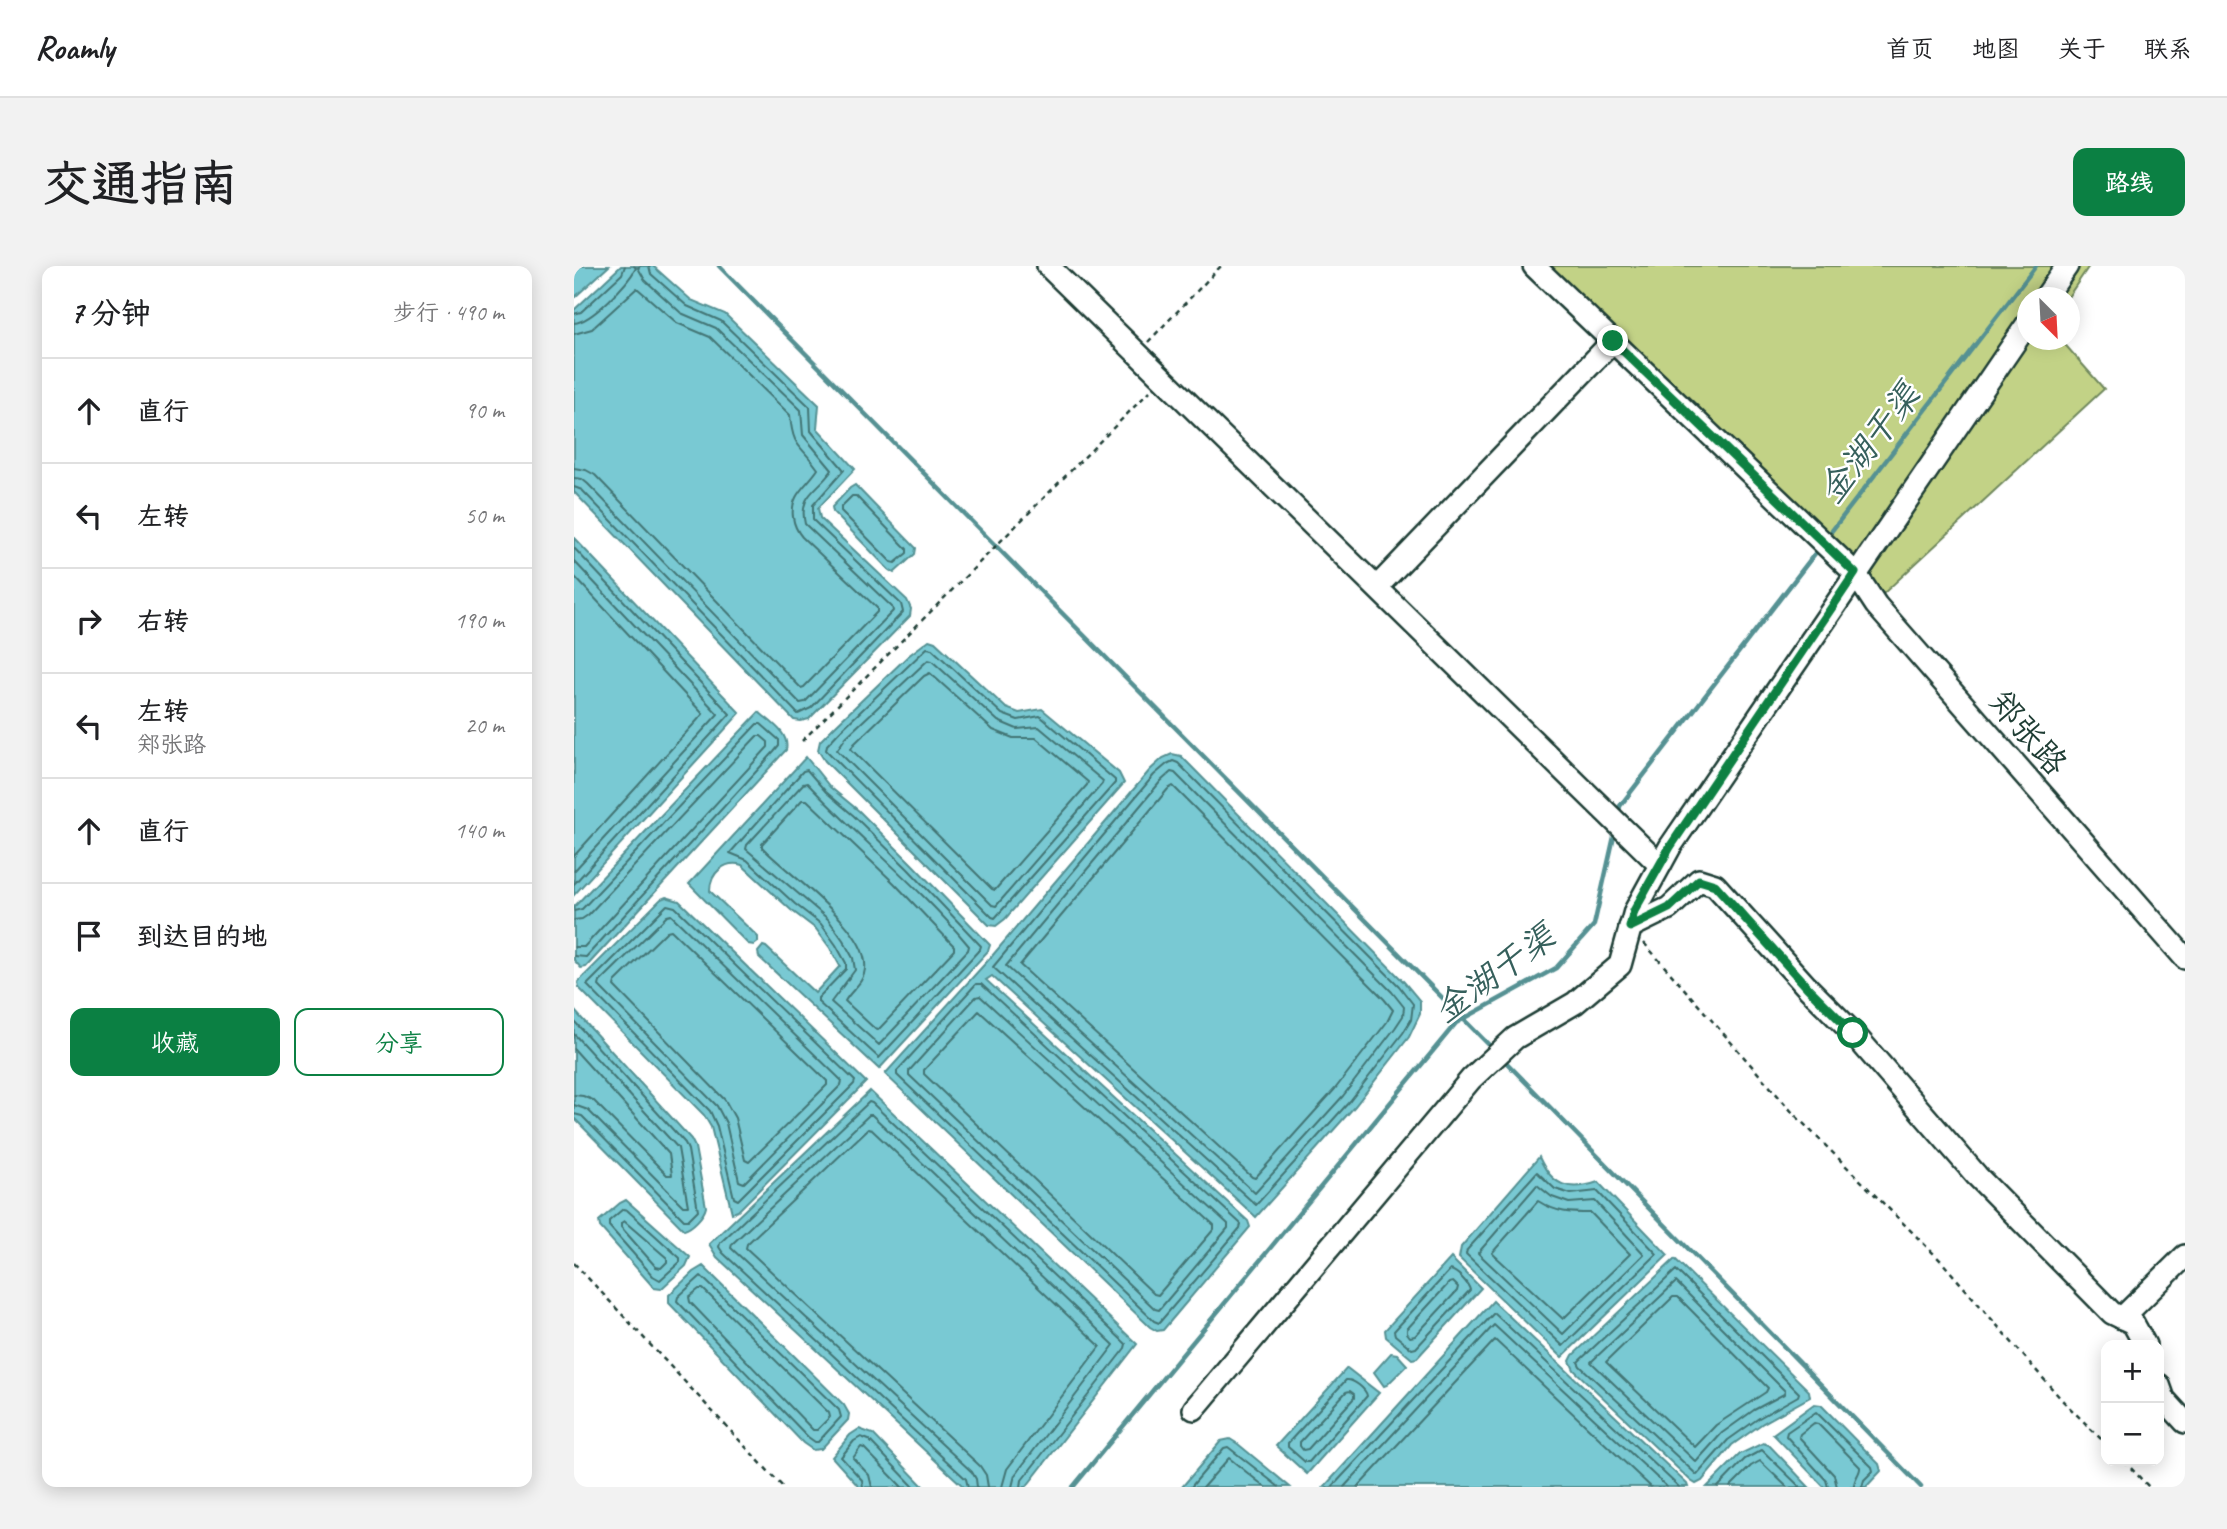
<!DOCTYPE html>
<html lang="zh">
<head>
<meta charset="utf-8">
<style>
  :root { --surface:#fff; --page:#f2f2f2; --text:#202124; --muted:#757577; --line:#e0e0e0; --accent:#0b8043 }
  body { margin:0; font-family:Caveat,"LXGW WenKai TC",sans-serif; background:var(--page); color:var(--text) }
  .controls { position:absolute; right:21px; bottom:21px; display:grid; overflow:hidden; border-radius:14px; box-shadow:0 4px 18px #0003 }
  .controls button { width:63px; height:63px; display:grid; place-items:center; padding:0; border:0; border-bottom:2px solid var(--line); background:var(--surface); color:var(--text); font:35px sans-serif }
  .compass { position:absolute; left:1443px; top:21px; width:63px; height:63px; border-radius:50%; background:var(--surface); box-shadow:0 4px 18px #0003; rotate:156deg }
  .stop { position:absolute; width:21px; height:21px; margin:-16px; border:5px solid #0b8043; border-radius:50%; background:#fff }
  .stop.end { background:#0b8043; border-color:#fff; box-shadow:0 2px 7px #0008 }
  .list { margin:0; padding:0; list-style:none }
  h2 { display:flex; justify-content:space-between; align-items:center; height:91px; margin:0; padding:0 28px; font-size:30px }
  h2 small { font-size:23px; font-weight:400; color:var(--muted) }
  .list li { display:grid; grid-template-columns:46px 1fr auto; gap:21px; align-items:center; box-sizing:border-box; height:105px; padding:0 28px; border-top:2px solid var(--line) }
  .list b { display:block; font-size:26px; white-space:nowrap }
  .list p { margin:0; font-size:23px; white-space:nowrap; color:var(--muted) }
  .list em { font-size:23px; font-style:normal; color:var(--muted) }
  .actions { display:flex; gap:14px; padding:21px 28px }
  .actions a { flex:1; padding:16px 0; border:2px solid var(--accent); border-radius:14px; text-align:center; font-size:24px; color:var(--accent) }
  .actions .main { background:var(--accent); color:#fff }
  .icon { flex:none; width:38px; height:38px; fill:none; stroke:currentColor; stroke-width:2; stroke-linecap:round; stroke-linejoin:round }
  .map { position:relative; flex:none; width:1611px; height:1221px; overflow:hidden; border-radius:14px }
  header { display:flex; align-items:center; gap:42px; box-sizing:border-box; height:98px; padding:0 35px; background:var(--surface); border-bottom:2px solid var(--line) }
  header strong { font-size:33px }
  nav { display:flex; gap:38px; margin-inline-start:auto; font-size:24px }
  .intro { display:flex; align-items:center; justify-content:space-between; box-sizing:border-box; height:168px; padding:0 42px }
  h1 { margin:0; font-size:49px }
  .button { padding:18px 32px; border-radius:14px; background:var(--accent); color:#fff; font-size:24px; font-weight:700 }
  main { display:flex; gap:42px; padding:0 42px }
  aside { flex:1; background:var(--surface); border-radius:14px; box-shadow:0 4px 18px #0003 }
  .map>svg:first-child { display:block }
  .green { fill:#c2d286; stroke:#70885d; stroke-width:2 }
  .water { fill:#79c9d3; stroke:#559193; stroke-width:2 }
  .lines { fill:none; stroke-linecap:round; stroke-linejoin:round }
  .shore { stroke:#437574; stroke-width:2 }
  .stream { stroke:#559193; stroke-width:4.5 }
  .minor-casing { stroke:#1f3d34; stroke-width:26 }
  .path { stroke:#1f3d34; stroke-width:2.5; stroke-dasharray:5 5; stroke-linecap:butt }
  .minor { stroke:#fff; stroke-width:21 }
  .route { stroke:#0b8043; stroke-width:9 }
  .labels { text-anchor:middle; stroke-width:5; stroke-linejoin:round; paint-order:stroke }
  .street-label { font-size:33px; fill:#1f3d34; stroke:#fff }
  .water-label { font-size:35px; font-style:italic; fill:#36605c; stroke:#fff }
</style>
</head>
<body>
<header>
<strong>Roamly</strong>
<nav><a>首页</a><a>地图</a><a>关于</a><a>联系</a></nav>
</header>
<div class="intro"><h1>交通指南</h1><a class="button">路线</a></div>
<main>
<aside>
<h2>7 分钟<small>步行 · 490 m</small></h2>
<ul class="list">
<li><svg class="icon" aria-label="ahead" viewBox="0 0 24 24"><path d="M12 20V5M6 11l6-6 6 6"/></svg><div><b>直行</b></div><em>90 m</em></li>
<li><svg class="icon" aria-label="left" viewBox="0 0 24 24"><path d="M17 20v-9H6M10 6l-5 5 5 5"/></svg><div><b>左转</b></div><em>50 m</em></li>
<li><svg class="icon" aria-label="right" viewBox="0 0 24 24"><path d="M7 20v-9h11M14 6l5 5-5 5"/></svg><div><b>右转</b></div><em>190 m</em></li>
<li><svg class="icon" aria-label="left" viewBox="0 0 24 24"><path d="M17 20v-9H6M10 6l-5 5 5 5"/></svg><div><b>左转</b><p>郑张路</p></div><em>20 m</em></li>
<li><svg class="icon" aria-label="ahead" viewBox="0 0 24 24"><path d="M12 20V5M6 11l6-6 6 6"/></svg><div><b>直行</b></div><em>140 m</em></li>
<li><svg class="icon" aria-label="arrive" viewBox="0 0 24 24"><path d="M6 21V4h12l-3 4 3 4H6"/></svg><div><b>到达目的地</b></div></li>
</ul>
<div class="actions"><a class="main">收藏</a><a>分享</a></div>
</aside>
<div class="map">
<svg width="1611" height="1221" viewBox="0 0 1611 1221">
  <rect width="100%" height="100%" fill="#fff"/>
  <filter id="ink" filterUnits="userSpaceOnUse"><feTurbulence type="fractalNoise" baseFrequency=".0143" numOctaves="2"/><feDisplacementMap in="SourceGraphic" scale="14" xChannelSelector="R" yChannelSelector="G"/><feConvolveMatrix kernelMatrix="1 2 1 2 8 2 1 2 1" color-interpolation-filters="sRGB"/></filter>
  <g filter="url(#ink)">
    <path class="green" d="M961,0H1515L1494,31L1454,32V74H1487L1530,123L1309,328Z"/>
    <g class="water">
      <path d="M0,0H35L0,32Z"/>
      <path d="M47,0H79L117,34L151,48L245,139L243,162L281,203L244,242L246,252L333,334L337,343L336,350L235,453L227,455L220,454L0,226V44Z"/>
      <path d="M281,219L342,282L341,288L320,307L315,304L259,246L258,241L276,222Z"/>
      <path d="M0,272L166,447L0,629Z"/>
      <path d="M355,374L361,376L432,442L445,447L468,443L545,507L550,517L431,653L422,660L415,659L251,495L244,484L246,475L261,460L334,390Z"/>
      <path d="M185,446C196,456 216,467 212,484L12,701L7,702L0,694V641Z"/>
      <path d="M598,488L607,490L830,716L846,735V748L835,771L781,840L682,951L418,710L412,714L674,955L676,961L589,1064L583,1065L576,1061L311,808L418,690L576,504L589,492Z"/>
      <path d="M232,491L256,521L285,545L339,599L416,679L414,685L305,803L185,691L184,686L189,680L192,681L241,727L266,700L256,682L242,663L217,644L168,599C151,594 136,607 136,625L184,671V676L180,679L174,678L115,618Z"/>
      <path d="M92,631L105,635L292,816L164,945L158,947L137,861L130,849L5,722L4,716L87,633Z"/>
      <path d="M0,744L117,873L121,881L132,941C130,950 118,962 110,964L0,852Z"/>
      <path d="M296,825L563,1078L452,1221H390L143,991L135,978Z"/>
      <path d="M965,891C978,920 995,926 1024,916L1094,989L988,1091L885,992L887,981Z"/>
      <path d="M52,934L116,991L112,1000L87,1023L80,1022L74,1015L26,961L25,955L46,937Z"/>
      <path d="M877,992L907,1022L843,1092L838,1093L812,1071L811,1064Z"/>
      <path d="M1101,993L1235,1125L1236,1131L1189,1157L1158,1179L1128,1215L1122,1218L1117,1215L1000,1104L996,1095L999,1089Z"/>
      <path d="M129,1000L270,1139L275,1148L274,1154L247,1183L239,1184L229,1177L95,1037V1029L119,1006Z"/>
      <path d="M919,1035L1113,1218L1114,1221H750Z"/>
      <path d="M817,1087L823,1088L833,1099L813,1119L810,1120L800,1106Z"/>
      <path d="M773,1102L805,1127L733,1208L702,1180Z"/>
      <path d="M1240,1138L1247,1139L1305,1198L1307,1205L1292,1221H1250L1199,1168Z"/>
      <path d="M285,1163L299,1168L350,1221H285L258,1191L276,1169Z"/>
      <path d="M656,1173L664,1178L716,1221H608L647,1175Z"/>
      <path d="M1189,1177L1195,1179L1235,1221H1133L1166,1188Z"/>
    </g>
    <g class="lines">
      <g class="shore">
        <path d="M0,48L7,46L48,8L51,0"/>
        <path d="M0,57C18,56 54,17 62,2L60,0"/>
        <path d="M0,68L18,63L63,22L103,57L136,71L216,149C219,184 227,178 244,203C233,220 216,228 219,251C220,259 223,265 228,271L303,342V346L230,421L227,422L21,209L12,204L0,202"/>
        <path d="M0,212L8,213L14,218L226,437L231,436L319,345L318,341L231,258C224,228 244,225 258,204L229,169L227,144L142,62L107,47L71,14L64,2L66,0"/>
        <path d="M0,221L8,224L224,448L237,442L329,346L327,338L239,254V239L270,204L237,165L236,141L147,55L113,40L77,8L75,0"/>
        <path d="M278,230H282L333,283V287L321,297L317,296L267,245V241Z"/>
        <path d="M0,282L156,448L0,618"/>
        <path d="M0,295L144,448L0,605"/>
        <path d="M0,310L129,448L0,590"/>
        <path d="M353,382L358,383L428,448L444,454L466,450L541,514V517L421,652L418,651L252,484L253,479L266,465Z"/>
        <path d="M354,394L358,395L424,455L443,463L465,461L529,515L528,518L422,640L418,639L263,484L272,471Z"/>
        <path d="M356,407L419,464L439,472H462L514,516L513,519L421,624L418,623L277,483L280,478L350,410Z"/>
        <path d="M599,495L604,497L825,720L839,738L837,754L829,767L776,835L682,939L419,701L580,509L593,498Z"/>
        <path d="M233,504L252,526L280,550L334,603L407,680L406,683L305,792L244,736V732L272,703V697L262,679L247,658L221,638L173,594L156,587L229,505Z"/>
        <path d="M597,506L601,507L818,726L830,741L829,750L821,762L769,830L681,927L432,700L587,515Z"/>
        <path d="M233,517C285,572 346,621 395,680L394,684L305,779L257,736L281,704L279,692L269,674L254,653L172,583L173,579L229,518Z"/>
        <path d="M599,520L810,733L819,744L813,756L761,823L681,912L678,911L446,699L594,523Z"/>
        <path d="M228,534H233L320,617L380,680V684L304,764L301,763L271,735C277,724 290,717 291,703C296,663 213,608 188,581V578Z"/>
        <path d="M93,639L101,641L281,815L280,818L164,934L160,932L143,860L136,845L13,719Z"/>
        <path d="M0,645L8,643L183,458H187L205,474V480L200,486L12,691L0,690"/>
        <path d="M97,649L268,815L267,819L170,917L165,915L152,857L143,840L25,720L26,716L93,650Z"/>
        <path d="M0,654L8,653L14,649L183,470H187L194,476V481L10,681H0"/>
        <path d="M97,664L253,815V819L175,896L171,894L161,852L151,834L40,720L41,716L93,665Z"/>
        <path d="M402,718H407L667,958L666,962L585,1057L580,1055L323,809V805Z"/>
        <path d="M406,730L654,958V962L585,1044L581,1043L335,809V805L402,731Z"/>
        <path d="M405,745L640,959V963L584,1029L580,1028L350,808V804Z"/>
        <path d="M0,755L111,877L114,884L124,944L114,954H110L8,850L0,848"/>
        <path d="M0,768L104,882L114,940H109L14,844L0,839"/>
        <path d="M0,783L95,888L98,909H93L19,834L9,830L0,829"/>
        <path d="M963,906L981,923L997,928L1023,925L1083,988L989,1080L892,988L893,984Z"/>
        <path d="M963,919L978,931L995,937L1021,935L1070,988L989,1068L904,987Z"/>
        <path d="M964,935C983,947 996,947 1017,947L1056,988L989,1053L918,987Z"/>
        <path d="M49,943L53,944L106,992V996L86,1014L79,1010L35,960V955Z"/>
        <path d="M50,955L93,992V996L87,1002L82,1001L47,961V957Z"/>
        <path d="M876,1004C883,1005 894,1017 896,1024L842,1082L838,1083L821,1069L820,1065Z"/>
        <path d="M1102,1004L1225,1127L1224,1130L1185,1152L1154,1174L1123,1209L1006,1100L1004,1096Z"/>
        <path d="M127,1010L265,1144L267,1151L244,1176H241L234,1171L103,1035L104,1031Z"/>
        <path d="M879,1016L884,1021L883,1025L841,1070L836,1071L833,1067V1063L875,1017Z"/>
        <path d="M1102,1016L1211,1125L1210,1128L1180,1144L1148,1167L1122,1196L1017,1096Z"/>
        <path d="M125,1023H129L255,1147L256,1151L243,1164H239L116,1036L115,1031Z"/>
        <path d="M1099,1031H1104L1194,1122L1192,1126L1142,1159L1121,1181L1032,1096Z"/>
        <path d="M772,1114C779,1113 792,1123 793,1130L735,1196H731L714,1181V1177Z"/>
        <path d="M776,1125L780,1128V1132L734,1183L729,1184L726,1180V1176L772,1126Z"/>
        <path d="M289,1221L288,1214L267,1191L280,1175L287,1171L295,1174L340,1221"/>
        <path d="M298,1221L295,1209L279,1192L287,1181L290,1182L328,1221"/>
        <path d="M394,1221L392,1213L149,987L145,981L146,977L295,836L298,837L552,1078L551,1082L448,1214L447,1221"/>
        <path d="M403,1221L402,1213L398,1206L157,982L158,978L295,849H298L540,1079L441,1209L438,1221"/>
        <path d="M414,1221L412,1209L406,1200L172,982L173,978L294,863L298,864L526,1080L433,1203L428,1221"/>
        <path d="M617,1221L650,1182L654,1181L705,1221"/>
        <path d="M629,1221L655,1192L691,1221"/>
        <path d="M758,1221L920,1047L1105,1221"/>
        <path d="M770,1221L920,1059L1093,1221"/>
        <path d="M784,1221L921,1074L1077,1221"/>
        <path d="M1144,1221L1171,1193L1188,1184L1226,1221"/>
        <path d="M1156,1221L1177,1200L1186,1195L1213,1221"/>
        <path d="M1254,1221L1252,1214L1212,1170L1213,1166L1242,1146L1298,1201L1299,1205L1290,1214L1288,1221"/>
        <path d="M1263,1221L1260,1209L1225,1171L1226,1168L1240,1157L1244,1158L1286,1201C1287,1207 1279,1213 1280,1221"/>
      </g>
      <g class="stream">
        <path d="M145,0L918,782"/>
        <path d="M1253,271L1462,0"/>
        <path d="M1045,547L1046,540L1246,281"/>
        <path d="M927,791L1347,1221"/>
        <path d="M499,1221L882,757L982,702L1020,659L1041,566"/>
      </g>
      <g class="minor-casing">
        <g id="minor">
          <path d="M474,0L1086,599"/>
          <path d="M960,0L1281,307L1302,339L1611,692"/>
          <path d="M1471,32L1493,0"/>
          <path d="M803,321L1039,75"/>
          <path d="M1056,661L1095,642L1125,614L1141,619L1233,721L1279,767L1403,910L1538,1047L1559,1057L1571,1079"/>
          <path d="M1548,1052L1611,990"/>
          <path d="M1585,1119L1590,1133L1611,1156"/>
          <path d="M620,1143L897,813L941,772L1001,737L1046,699L1061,645L1096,581L1454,57"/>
        </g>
      </g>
      <g class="path">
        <path d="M574,76L647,0"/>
        <path d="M228,475L576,125"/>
        <path d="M1070,677L1219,847L1367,995L1488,1134L1532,1178"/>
        <path d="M0,997L209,1221"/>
        <path d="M1550,1195L1575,1221"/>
      </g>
      <use href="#minor" class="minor"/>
    </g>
  </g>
  <g class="lines" filter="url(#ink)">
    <path class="route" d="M1039,75L1281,307L1096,581L1060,645L1056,661L1095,642L1125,614L1141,619L1233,721L1279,767"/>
  </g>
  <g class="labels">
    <g class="street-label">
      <text transform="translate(1455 466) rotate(49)" y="12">郑张路</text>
    </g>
    <g class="water-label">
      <text transform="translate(1295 177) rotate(-52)" y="12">金湖干渠</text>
      <text transform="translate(920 707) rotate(-36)" y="12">金湖干渠</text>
    </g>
  </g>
</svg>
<div class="controls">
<button>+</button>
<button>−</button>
</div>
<svg class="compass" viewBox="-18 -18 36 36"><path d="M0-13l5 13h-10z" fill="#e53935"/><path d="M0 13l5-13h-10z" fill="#757577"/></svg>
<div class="stop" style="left:1279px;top:767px"></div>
<div class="stop end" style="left:1039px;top:75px"></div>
</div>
</main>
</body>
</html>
